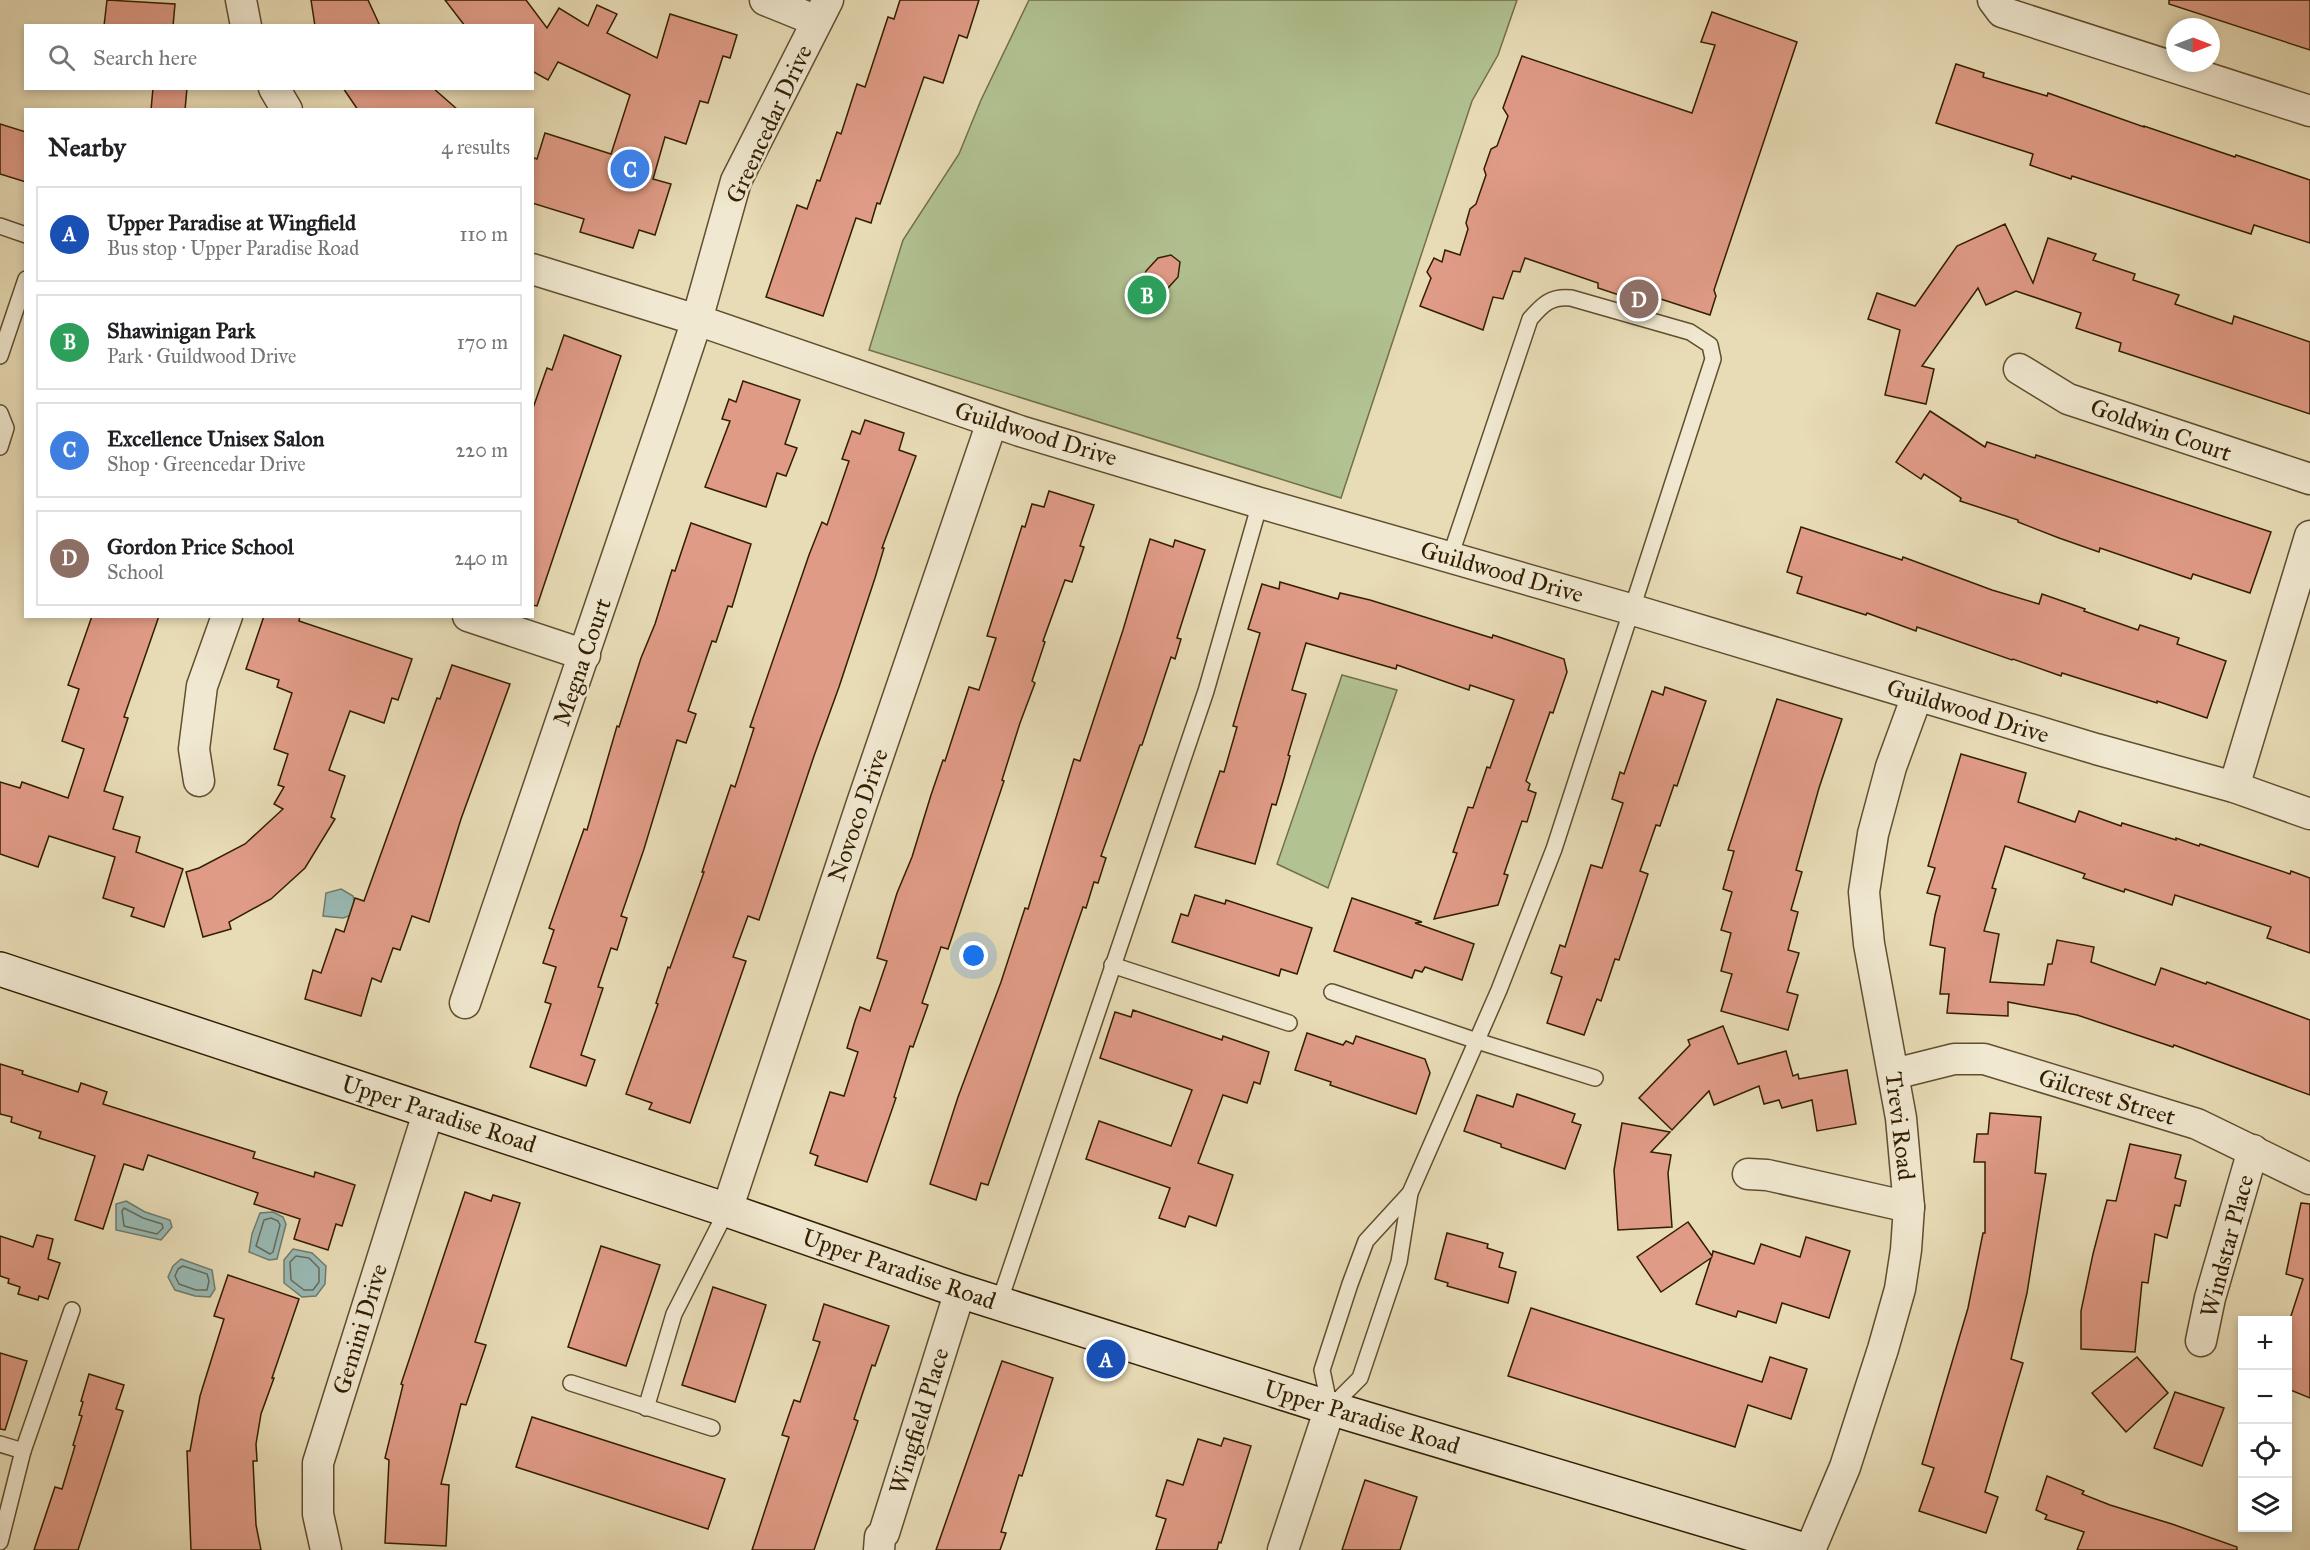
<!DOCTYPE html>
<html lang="en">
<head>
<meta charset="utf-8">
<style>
  :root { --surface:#fff; --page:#f6f6f6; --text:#202124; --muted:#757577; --line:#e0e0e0; --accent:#8f2418 }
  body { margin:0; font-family:"IM FELL Great Primer",serif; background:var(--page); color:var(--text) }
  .controls { position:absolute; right:18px; bottom:18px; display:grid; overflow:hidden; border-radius:0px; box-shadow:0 3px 9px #0003 }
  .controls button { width:54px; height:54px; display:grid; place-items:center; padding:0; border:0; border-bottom:2px solid var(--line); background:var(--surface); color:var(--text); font:30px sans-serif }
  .compass { position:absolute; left:2166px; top:18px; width:54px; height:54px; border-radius:50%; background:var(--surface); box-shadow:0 3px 9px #0003; rotate:90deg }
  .you { position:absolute; left:974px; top:956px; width:21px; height:21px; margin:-15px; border:4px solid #fff; border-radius:50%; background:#1a73e8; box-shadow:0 0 0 9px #1a73e833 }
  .badge { display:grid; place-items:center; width:39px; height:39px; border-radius:50%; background:var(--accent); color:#fff; font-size:20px; font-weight:700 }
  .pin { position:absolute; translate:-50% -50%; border:3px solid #fff; box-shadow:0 2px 6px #0006 }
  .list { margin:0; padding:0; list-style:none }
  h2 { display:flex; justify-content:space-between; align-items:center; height:78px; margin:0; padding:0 24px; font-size:26px }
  h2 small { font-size:20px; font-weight:400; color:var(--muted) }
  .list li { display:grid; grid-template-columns:39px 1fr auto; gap:18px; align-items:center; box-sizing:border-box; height:96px; margin:0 12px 12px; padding:0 12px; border:2px solid var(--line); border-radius:0px }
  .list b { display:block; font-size:22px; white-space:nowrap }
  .list p { margin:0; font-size:20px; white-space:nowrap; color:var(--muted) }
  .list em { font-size:20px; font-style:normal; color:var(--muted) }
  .icon { flex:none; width:33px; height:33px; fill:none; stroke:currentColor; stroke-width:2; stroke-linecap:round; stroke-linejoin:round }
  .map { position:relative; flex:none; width:2310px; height:1550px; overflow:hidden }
  .search { position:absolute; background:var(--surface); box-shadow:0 3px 9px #0003; left:24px; top:24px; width:510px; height:66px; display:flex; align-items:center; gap:15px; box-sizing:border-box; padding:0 21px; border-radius:0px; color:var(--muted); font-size:22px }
  .panel { position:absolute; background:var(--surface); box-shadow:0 3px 9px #0003; left:24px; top:108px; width:510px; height:510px; border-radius:0px }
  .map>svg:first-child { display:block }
  .green { fill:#b2c291; stroke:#727048; stroke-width:1.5 }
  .water { fill:#99bab5; stroke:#707c6d; stroke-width:1.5 }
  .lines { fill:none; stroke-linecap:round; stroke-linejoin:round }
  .shore { stroke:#666c5a; stroke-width:1.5 }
  .building { fill:#e09b86; stroke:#321e00; stroke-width:1.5 }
  .lane-casing { stroke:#604e2e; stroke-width:18 }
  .street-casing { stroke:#604e2e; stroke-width:33 }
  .secondary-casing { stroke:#321e00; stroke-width:36 }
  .lane { stroke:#f0e8d0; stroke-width:15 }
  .street { stroke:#f0e8d0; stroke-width:30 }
  .secondary { stroke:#f0e8d0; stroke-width:33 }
  .labels { text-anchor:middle; stroke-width:5; stroke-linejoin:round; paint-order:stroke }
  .street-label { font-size:24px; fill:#321e00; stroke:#f0e8d0 }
</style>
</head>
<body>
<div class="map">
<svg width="2310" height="1550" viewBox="0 0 2310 1550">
  <rect width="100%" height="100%" fill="#e8dcb6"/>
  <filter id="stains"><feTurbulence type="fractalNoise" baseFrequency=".00333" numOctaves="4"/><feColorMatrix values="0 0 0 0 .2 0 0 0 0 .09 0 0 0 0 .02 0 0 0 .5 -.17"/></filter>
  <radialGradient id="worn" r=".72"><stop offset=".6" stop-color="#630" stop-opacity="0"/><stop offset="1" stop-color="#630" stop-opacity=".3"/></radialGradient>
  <g class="green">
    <path d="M1029,0H1517L1498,55L1472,101L1341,498L869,350L903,240L959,154L981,100Z"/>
    <path d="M1342,675L1397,690L1328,888L1277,864Z"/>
  </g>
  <g class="water">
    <path d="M341,889L353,896L355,905L352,915L343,918L323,916L326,893Z"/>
    <path d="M126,1201L145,1212L170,1220L172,1227L161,1240L116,1230V1204Z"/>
    <path d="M273,1212L283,1217L286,1224L277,1259L269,1260L249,1252L252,1234L260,1213Z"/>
    <path d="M293,1249L312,1253L326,1266L325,1284L316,1296L302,1297L284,1283V1260Z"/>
    <path d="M181,1259L212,1270L215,1289L210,1297L195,1296L175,1290L168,1277L173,1266Z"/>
  </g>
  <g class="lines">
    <g class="shore">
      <path d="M124,1208L143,1218L162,1224L163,1228L157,1234L124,1226L122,1211Z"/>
      <path d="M271,1218L278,1221L280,1225L273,1252L270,1254L256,1246L264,1220Z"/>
      <path d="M296,1256L309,1258L319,1268V1282L313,1290H304L291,1280L290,1262Z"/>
      <path d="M183,1266L207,1274L209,1281L207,1290H196L179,1284L175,1276L178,1269Z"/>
    </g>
  </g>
  <g class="building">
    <path d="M107,0L175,4L173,26H104Z"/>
    <path d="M311,0H368L380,26H315Z"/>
    <path d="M445,0H526L547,28L559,8L588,26L597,5L617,14L607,33L657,58L670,14L737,35L730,58L723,56L708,103L700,101L686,144L665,137L653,179L671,184L655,235L639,230L633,248L580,232L584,219L532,203V157L537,159L545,133L611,154L630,95L558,62L548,80L532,71V26H465Z"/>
    <path d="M900,0H979L967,38L959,35L943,83L924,77L880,204L877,203L871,223L856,218L823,316L766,297L797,205L807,209L817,180L820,181L837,132L841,134L857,84L865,87L888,17L894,19Z"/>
    <path d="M2169,0H2310V50L2169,4Z"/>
    <path d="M1712,12L1797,42L1714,290L1716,296L1710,315L1633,290L1619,295L1598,288V283L1525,258L1520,272L1513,271L1503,299L1493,297L1483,330L1420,306L1431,278L1427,272L1434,258L1442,262L1445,250L1460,255L1468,229L1466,223L1470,209L1476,204L1486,175L1484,169L1491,149L1497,146L1508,116L1503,108L1522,56L1692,113L1715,45L1701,42Z"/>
    <path d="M1956,64L1984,73L1983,77L2047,96L2048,93L2144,127V126L2235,157L2236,155L2310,180V243L2254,225L2251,234L2072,176L2071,179L2030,165L2033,154L1936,123Z"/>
    <path d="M153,88H187L185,110H151Z"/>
    <path d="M343,88H433L458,110H358Z"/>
    <path d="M0,124L26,132V182L0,174Z"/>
    <path d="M2005,224L2033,283L2048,238L2096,254L2093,260L2135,274L2133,280L2179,295L2175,304L2232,324L2234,316L2310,342V414L2119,351L2121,343L2076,328L2081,313L2016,291L1986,305L1978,288L1922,366L1934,369L1926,404L1885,395L1900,330L1868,319L1877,293L1915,306L1957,246Z"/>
    <path d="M1171,255L1180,262L1178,277L1167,289L1154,294L1143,283L1146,271L1158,258Z"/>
    <path d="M564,335L621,356L537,606L532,605V411L547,368L552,370Z"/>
    <path d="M743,381L800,400L785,444L797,448L786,476L777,473L766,507L705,487L730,421L722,419L729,399L736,402Z"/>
    <path d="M1930,411L1985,447L1987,442L2035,458L2036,455L2271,532L2250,593L2193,574L2191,579L2100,548L2099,552L2059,538L2018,522V520L1960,501L1961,498L1924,474L1921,479L1896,462Z"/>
    <path d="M865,420L904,433L899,450L916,456L882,548H884L875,578L839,687L814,756L759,920L748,916L733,957L746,961L690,1123L649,1109L652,1103L626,1094L658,1004L656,1003L668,967L670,968L704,872H702L731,785L735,787L754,728L750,727L809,555L822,522L827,525L849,461L842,459L852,431L860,434Z"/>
    <path d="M1049,491L1094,505L1080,546L1084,547L1072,582L1065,580L1043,641L1045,642L1032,681L1035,683L1020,723L1002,780L1004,781L948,949L941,947L922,1003L928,1005L913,1047L910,1046L894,1097L896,1098L867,1182L815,1165L818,1156L810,1153L830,1092L844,1096L858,1052L847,1048L855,1021L860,1007L870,1011L887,961L877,958L897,893L912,857L931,795L943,760L945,761L969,687L979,690L996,638L987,636L1022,526L1025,527L1032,504L1044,507Z"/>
    <path d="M691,523L751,544L732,607L728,606L716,642L712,641L688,711L696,714L686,743L677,740L644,849L621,916L627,918L617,950L611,948L598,987L603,988L581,1055L595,1060L586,1086L530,1067L551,1004L545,1002L556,967L543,963L554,930L549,928L584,829L587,830L617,726L619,727L641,658L655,624L672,570L675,571Z"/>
    <path d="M1801,527L1896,558L1902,560L1903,557L1992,590L2039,604L2042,594L2085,609L2084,611L2138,630L2140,625L2179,638L2177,644L2226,661L2207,718L2157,701V703L2062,673L2061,676L2013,659L2012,660L1917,627L1916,631L1867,613L1866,615L1797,593L1802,577L1787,572Z"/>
    <path d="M1150,539L1173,547L1175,540L1205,550L1177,638L1181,639L1175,659L1171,657L1142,745H1140L1101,856L1106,858L1098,883L1094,882L1086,908L1083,907L988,1185L981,1183L976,1200L930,1184L958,1097L1001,982L1025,908L1028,909L1074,759L1080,761L1123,630Z"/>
    <path d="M1280,582L1338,599L1340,593L1370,600L1492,638L1493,635L1564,659L1567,672L1553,713L1550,712L1526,781L1530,784L1528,790L1536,793L1527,822L1522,821L1504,874L1508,875L1498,905L1434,919L1457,853L1453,852L1468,807L1473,808L1487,767L1490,768L1514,700L1470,685L1469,690L1397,665L1396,669L1306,643L1292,690L1306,694L1288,755L1290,756L1284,778L1276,805L1272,804L1255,864L1195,847L1220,771L1224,772L1237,727L1233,726L1260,633L1248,629L1262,584L1279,589Z"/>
    <path d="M92,616H159L124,717L128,718L104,791L123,797L113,829L140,837L136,852L183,869L164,927L131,916L134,908L103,898L115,857L49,836L38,867L0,854V782L20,788L22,782L68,798L84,749L62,741L79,689L68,685Z"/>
    <path d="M264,616H300L299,621L412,659L398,700L392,698L384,723L350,711L329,770L345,776L331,817L335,819L305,868L271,899L229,922L231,929L203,937L186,872L199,868L245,844L283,809L274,804L284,787L278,785L288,754L274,749L292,693L277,687L279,680L246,669Z"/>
    <path d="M452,665L510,684L461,819L429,922L412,916L400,950L393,948L381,982L372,978L361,1016L305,999L313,970L321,973L336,929L344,932L355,898L364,901L437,698L440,699Z"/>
    <path d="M1665,687L1706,701L1677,786L1674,785L1660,826L1656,825L1640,871L1648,874L1619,960L1615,959L1601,1001L1597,999L1584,1035L1547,1023L1562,977L1551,973L1560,945L1565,947L1591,865L1602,868L1623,803L1612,799L1620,772L1624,774L1652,691L1663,695Z"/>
    <path d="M1777,699L1842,719L1819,788L1796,870L1802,872L1791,910L1798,912L1788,950L1799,953L1787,992L1798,995L1788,1030L1721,1011L1732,974L1721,971L1731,933L1721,930L1732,892L1723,889L1734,851L1728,850Z"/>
    <path d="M1961,754L2026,773L2018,802L2075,822L2079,811L2121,826L2122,823L2176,840V838L2199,846L2200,844L2290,874L2291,871L2310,878V953L2267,938L2271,927L2175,895L2172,905L2125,889L2124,892L2083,878L2085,874L2005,846L1992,888L1996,889L1984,931L1999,934L1990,982L2044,985L2048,964H2052L2057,940L2094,947L2091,962L2155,985L2161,968L2206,984L2207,982L2310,1020V1095L2174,1045L2173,1047L2077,1015L2008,1002V1016L1947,1013L1949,994H1940L1945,948L1930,945L1935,915L1940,896L1927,893L1935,868L1928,866Z"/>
    <path d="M1195,895L1225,904L1226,900L1312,928L1297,974L1281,969L1279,976L1172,942L1181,914L1188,916Z"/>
    <path d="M1352,898L1422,922L1415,923L1474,944L1462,980L1425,967L1422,972L1415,970L1412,978L1334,951Z"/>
    <path d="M1133,1010L1222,1040L1223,1036L1269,1052L1260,1084L1254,1082L1247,1103L1223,1095L1198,1163L1233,1175L1216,1226L1189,1216L1185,1227L1159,1218L1170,1188L1086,1159L1099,1121L1171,1146L1192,1090L1100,1058L1115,1012L1131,1017Z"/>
    <path d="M1723,1026L1738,1064L1786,1051L1793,1076L1798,1074L1799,1079L1847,1070L1856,1124L1817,1131L1812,1100L1782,1108L1779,1100L1764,1104L1759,1086L1714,1105L1709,1091L1672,1130L1639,1098L1690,1045L1688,1040Z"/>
    <path d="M1307,1033L1343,1045L1346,1041L1353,1044L1356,1036L1425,1059L1430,1073L1416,1114L1330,1085L1331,1082L1295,1070Z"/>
    <path d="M0,1064L23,1071L22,1074L78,1092L81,1083L107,1092L103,1104L255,1152L253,1158L314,1177L315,1172L355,1185L342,1226L336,1224L328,1250L294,1239L300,1219L254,1204L258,1193L148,1155L143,1170L124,1164L103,1229L75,1220L95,1156L39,1138L41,1132L11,1122L12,1117L0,1114Z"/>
    <path d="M1517,1094L1575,1114L1572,1122L1581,1125L1565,1169L1501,1147V1144L1464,1131L1477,1095L1513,1107Z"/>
    <path d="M1990,1113L2041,1117L2035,1173L2046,1174L2027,1293L2011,1359L2023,1363L1985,1492L1998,1497L1986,1533L1919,1511L1934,1468L1922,1464L1968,1308L1983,1233H1985V1162H1974L1977,1134H1988Z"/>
    <path d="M1622,1123L1670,1132L1651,1152L1671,1155L1668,1173L1672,1227L1618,1230L1614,1170Z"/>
    <path d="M2130,1144L2181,1155L2175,1178L2186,1181L2180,1206L2175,1205L2167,1238L2155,1234L2148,1283L2142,1282L2135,1352L2081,1349V1311L2093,1254L2107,1200L2116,1201Z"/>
    <path d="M465,1192L491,1201L493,1195L520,1203L475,1342L486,1345L466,1405L461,1404L441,1484L449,1485L446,1546L385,1543L389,1460L385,1458L403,1385L401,1384Z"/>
    <path d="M2301,1203L2310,1204V1398L2288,1389V1325L2303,1279L2286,1274Z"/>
    <path d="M1688,1222L1712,1256L1713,1251L1754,1264L1761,1244L1800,1257L1806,1237L1850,1251L1829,1318L1782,1303L1776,1323L1738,1311L1736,1317L1696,1304L1711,1258L1661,1292L1637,1257Z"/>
    <path d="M1447,1233L1488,1244L1487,1248L1503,1253L1499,1267L1516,1272L1508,1303L1447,1286L1448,1283L1435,1279Z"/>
    <path d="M37,1235L53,1239L48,1259L60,1263L48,1299L39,1296L38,1300L18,1294L20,1287L8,1283L9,1279L0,1276V1236L33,1247Z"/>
    <path d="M601,1246L660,1265L626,1366L568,1347Z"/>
    <path d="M228,1275L299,1299L272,1378H274L261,1414L256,1444L257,1461H253L256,1525L261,1550H191L187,1451H190L200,1396L224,1319L214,1316Z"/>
    <path d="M713,1287L766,1305L735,1402L682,1385Z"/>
    <path d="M824,1304L889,1326L875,1366L872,1365L854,1419L858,1421L814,1550H752L789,1437L782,1435L794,1400L800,1402L820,1342L813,1340Z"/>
    <path d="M1531,1308L1762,1382L1770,1357L1807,1369L1791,1419L1748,1405L1735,1447L1508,1376Z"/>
    <path d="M0,1353L27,1361L5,1430L0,1429Z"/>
    <path d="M2137,1357L2168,1393L2126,1432L2092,1393Z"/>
    <path d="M1002,1361L1053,1378L1022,1476L1019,1475L1001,1532L1006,1533L1000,1550H936Z"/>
    <path d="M89,1374L124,1385L116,1409L123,1411L78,1550H34L55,1487L62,1489L75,1446L73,1445L82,1416L79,1415L83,1402L81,1401Z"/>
    <path d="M2175,1392L2224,1408L2202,1466L2154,1448Z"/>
    <path d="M532,1417L725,1479L708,1529L516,1467Z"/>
    <path d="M1224,1438L1251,1446L1221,1543L1219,1542L1217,1550H1156L1166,1519L1156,1516L1167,1480L1183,1485L1198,1439L1221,1446Z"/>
    <path d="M2047,1476L2084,1491L2082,1494L2110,1505L2172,1524L2237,1547V1550H2077L2084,1532L2045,1519L2047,1515L2036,1510Z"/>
    <path d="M1365,1480L1417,1497L1400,1550H1342Z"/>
  </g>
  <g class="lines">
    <g class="lane-casing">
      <g id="lane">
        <path d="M0,226L26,235"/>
        <path d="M0,356L26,279"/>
        <path d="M0,413L6,428L0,447"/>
        <path d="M1112,965L1289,1023"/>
        <path d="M1332,992L1477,1041L1595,1078"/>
        <path d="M999,1303L1206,691L1260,503"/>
        <path d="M571,1383L712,1428"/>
        <path d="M646,1408L674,1314L727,1210"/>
        <path d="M1330,1408L1360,1378L1399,1262L1410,1193L1499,990L1554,849L1713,359L1710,345L1690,332L1571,298C1551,296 1543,304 1530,319L1450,557"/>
        <path d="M1330,1408L1322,1370L1350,1284L1366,1241L1410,1193"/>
        <path d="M0,1444L23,1451"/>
        <path d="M0,1542L23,1451L72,1310"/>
      </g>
    </g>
    <g class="street-casing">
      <g id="street">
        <path d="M241,0L246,26"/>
        <path d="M765,0L817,21"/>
        <path d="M1993,0L2002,12L2310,111"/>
        <path d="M274,88L287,110"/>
        <path d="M532,269L697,320L1020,431L1260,503L1630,609L2096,749L2234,787L2310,814"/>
        <path d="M2019,369L2068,399L2310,479"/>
        <path d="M468,616L585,655"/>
        <path d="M199,781L194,749L202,686L227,616"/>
        <path d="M2234,787L2310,536"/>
        <path d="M465,1003L670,401L697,320L736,181L828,0"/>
        <path d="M1894,1074L1954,1059H1984L2197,1124L2310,1179"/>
        <path d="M1748,1174L1767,1175L1909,1207"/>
        <path d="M727,1210L861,806L992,422"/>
        <path d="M2201,1341L2210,1298L2253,1150"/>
        <path d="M326,1550L318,1514V1463L429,1110"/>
        <path d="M879,1550L880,1537L884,1533L960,1291"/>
        <path d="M1283,1550L1330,1408"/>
        <path d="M1810,1550L1845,1467L1883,1349L1900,1289L1906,1250L1909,1207L1901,1118L1869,944L1864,892L1873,834L1891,767L1917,696"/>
      </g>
    </g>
    <g class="secondary-casing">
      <path id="secondary" d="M0,969L727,1210L960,1291L1330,1408L1805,1550"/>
    </g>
    <use href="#lane" class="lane"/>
    <use href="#street" class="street"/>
    <use href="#secondary" class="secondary"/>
  </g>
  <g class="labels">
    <g class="street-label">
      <text transform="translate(769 124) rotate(-65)" y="8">Greencedar Drive</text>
      <text transform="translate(2161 430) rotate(19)" y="8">Goldwin Court</text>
      <text transform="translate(1036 434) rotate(17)" y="8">Guildwood Drive</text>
      <text transform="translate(1502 572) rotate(16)" y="8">Guildwood Drive</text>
      <text transform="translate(582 662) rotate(-71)" y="8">Megna Court</text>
      <text transform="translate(1968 711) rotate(17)" y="8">Guildwood Drive</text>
      <text transform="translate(858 815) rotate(-71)" y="8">Novoco Drive</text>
      <text transform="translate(2107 1097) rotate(17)" y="8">Gilcrest Street</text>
      <text transform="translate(439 1114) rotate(18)" y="8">Upper Paradise Road</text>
      <text transform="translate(1900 1126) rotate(83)" y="8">Trevi Road</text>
      <text transform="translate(2227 1246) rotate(-75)" y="8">Windstar Place</text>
      <text transform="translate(899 1269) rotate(19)" y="8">Upper Paradise Road</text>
      <text transform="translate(360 1329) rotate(-73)" y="8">Gemini Drive</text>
      <text transform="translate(1362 1417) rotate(17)" y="8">Upper Paradise Road</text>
      <text transform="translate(919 1421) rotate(-73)" y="8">Wingfield Place</text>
    </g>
  </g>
  <rect width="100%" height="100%" filter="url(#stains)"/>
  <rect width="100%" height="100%" fill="url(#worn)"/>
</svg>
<div class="controls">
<button>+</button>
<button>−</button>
<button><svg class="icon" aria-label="locate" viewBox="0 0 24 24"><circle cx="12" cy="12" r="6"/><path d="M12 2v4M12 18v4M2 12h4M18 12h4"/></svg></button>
<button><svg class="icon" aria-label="layers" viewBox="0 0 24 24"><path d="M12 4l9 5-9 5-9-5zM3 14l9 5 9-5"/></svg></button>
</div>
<svg class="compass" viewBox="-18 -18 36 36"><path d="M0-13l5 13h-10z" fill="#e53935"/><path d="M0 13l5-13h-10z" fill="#757577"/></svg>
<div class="you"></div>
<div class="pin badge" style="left:1106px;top:1359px;background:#1a4fb4">A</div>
<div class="pin badge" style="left:1147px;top:295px;background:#2e9e5b">B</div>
<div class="pin badge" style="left:630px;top:169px;background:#3f7fe0">C</div>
<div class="pin badge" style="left:1639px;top:299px;background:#8d6e63">D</div>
<div class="search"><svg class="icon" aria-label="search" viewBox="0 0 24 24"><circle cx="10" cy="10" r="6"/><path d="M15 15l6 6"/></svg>Search here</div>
<section class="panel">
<h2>Nearby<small>4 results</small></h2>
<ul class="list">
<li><span class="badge" style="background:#1a4fb4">A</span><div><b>Upper Paradise at Wingfield</b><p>Bus stop · Upper Paradise Road</p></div><em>110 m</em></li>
<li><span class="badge" style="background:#2e9e5b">B</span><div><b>Shawinigan Park</b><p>Park · Guildwood Drive</p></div><em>170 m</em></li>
<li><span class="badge" style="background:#3f7fe0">C</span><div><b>Excellence Unisex Salon</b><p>Shop · Greencedar Drive</p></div><em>220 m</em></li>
<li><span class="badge" style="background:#8d6e63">D</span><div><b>Gordon Price School</b><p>School</p></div><em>240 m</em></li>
</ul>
</section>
</div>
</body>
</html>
